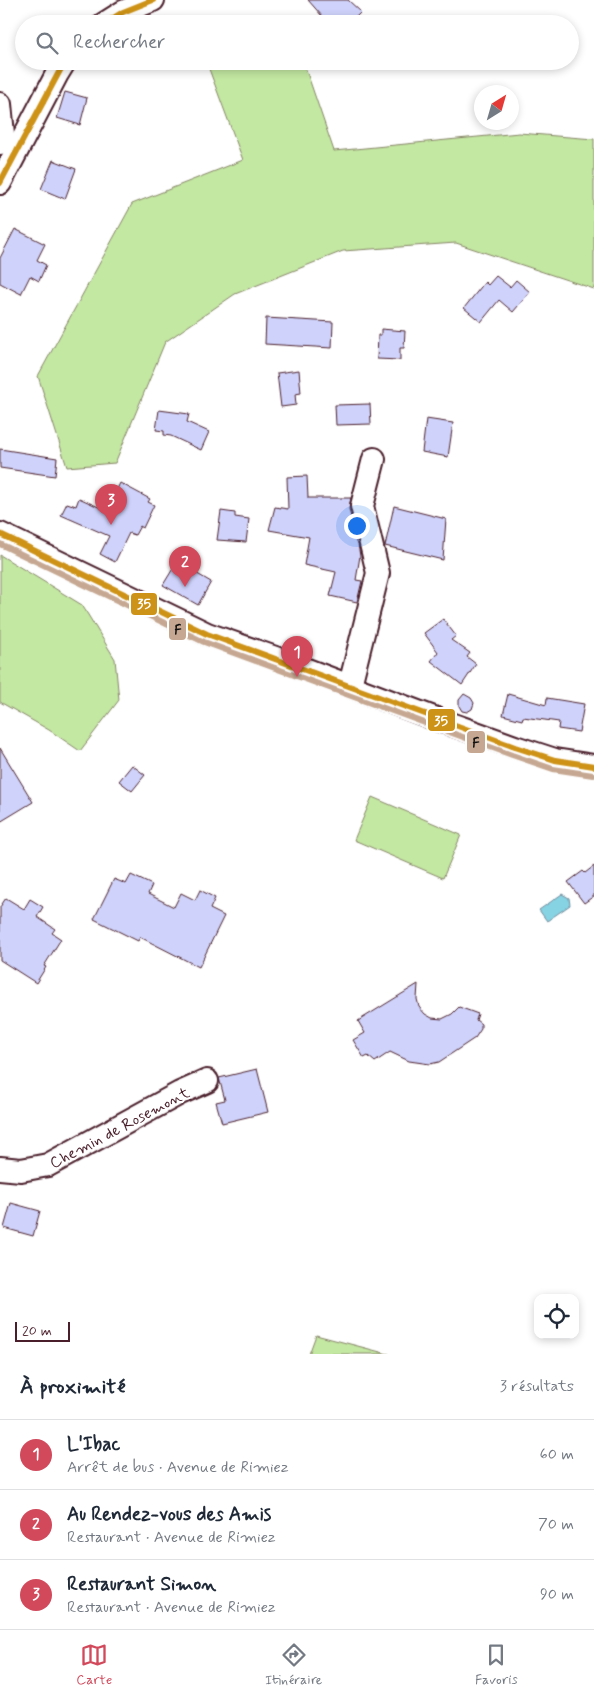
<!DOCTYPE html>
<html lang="fr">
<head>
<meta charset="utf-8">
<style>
  :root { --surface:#fff; --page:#f2f2f3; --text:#1f2937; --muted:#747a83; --line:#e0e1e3; --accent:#d1495b }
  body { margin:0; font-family:Mynerve,sans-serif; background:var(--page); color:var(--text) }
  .controls { position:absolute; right:15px; bottom:15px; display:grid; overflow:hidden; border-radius:10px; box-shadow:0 2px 8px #0003 }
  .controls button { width:45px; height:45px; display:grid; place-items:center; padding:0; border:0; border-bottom:1px solid var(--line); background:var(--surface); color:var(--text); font:25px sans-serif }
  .compass { position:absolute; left:474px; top:85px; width:45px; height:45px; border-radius:50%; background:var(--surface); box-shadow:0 2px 8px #0003; rotate:37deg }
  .scale { position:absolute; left:15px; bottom:12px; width:55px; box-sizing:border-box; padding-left:5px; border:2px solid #4a1f2b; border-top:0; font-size:14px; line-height:18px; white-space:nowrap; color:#4a1f2b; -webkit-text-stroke:4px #fff; paint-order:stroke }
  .you { position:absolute; left:356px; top:525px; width:18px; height:18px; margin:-12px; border:4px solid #fff; border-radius:50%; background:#1a73e8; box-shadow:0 0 0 8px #1a73e833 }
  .badge { display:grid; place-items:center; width:32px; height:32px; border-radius:50%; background:var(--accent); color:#fff; font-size:16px; font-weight:700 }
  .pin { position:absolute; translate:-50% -41px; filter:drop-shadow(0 1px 2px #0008) }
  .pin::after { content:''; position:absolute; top:26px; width:18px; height:15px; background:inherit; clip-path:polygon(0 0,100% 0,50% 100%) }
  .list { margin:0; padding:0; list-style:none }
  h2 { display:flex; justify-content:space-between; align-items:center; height:65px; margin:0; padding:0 20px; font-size:21px }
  h2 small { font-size:16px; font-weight:400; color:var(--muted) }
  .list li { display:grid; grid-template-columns:32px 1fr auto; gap:15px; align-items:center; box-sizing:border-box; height:70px; padding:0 20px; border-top:1px solid var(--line) }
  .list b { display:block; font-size:19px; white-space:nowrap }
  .list p { margin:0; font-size:16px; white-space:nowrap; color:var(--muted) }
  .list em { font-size:16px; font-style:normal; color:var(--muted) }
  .icon { flex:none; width:28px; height:28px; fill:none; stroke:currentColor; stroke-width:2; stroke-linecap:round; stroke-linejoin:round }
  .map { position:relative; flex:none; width:594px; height:1354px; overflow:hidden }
  .search { position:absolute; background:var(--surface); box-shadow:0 2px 8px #0003; left:15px; right:15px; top:15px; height:55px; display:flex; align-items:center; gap:12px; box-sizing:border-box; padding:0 18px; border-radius:28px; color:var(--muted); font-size:19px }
  .sheet { height:275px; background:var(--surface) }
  nav { display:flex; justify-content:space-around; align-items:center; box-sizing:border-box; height:70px; border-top:1px solid var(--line); background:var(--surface); font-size:14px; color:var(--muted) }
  nav a { display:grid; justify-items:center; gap:2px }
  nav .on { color:var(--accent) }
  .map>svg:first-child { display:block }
  .green { fill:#c3e8a2; stroke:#868466 }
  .water { fill:#86d3e4; stroke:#6e8b9a }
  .building { fill:#cfd3fb; stroke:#4a1f2b }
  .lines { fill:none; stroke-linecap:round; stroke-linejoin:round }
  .minor-casing { stroke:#4a1f2b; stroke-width:26 }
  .minor { stroke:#fff; stroke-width:22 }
  .bus-1-casing { stroke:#fff; stroke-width:10 }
  .bus-2-casing { stroke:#fff; stroke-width:10 }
  .bus-1 { stroke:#cd9218; stroke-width:6 }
  .bus-2 { stroke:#c6a892; stroke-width:6 }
  .labels { text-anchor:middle; stroke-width:4; stroke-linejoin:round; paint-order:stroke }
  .street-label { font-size:16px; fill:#4a1f2b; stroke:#fff }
  .line-badge { stroke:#fff; stroke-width:2 }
  .badge-label { font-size:14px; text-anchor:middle; font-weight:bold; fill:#fff }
  .pale-badge-label { font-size:14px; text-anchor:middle; font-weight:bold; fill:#111 }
</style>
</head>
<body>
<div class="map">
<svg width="594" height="1354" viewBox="0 0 594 1354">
  <rect width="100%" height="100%" fill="#fff"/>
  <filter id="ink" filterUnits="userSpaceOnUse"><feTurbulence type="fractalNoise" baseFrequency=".02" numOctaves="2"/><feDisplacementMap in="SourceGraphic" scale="10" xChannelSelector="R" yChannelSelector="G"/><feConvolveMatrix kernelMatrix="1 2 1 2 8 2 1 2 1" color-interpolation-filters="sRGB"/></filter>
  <g filter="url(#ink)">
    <g class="green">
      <path d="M206,61H303L334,151L519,133L594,139V289L456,243L343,251L235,294L165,342L115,463L67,467L38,376L132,204L243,160Z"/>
      <path d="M0,555L82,605L115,659L119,700L80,751L49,730L0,702Z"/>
      <path d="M372,797L461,835L443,878L354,840Z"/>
      <path d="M316,1335L388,1354H389H309Z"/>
    </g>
    <path class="water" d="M562,894L569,898L570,905L547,921L539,910Z"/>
    <g class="building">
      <path d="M308,0H348L361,12L349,24H329Z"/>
      <path d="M65,92L87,98L80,125L57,118Z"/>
      <path d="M53,160L76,169L65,199L41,189Z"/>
      <path d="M15,229L45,244L37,260L46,265L39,281L30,276L21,294L0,283V258Z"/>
      <path d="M496,276L510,287L516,280L530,292L513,312L499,300L481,322L464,308L485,282L488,285Z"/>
      <path d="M266,318L333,322L332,348L265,344Z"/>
      <path d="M381,329L405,331L404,348H400V360L377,359L378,335H381Z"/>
      <path d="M299,370L301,393L295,394L296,405L281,407L277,373Z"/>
      <path d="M370,404L371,424L336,425L335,405Z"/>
      <path d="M159,410L189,414L187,422L209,432L201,450L171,436L164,435V431L156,430Z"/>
      <path d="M426,419L453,423L448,457L422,452Z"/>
      <path d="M0,449L57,458L55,476L0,468Z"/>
      <path d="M307,476L308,498H351L349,509L356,539V543L358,544L360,556L356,580L362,581L357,602L330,596L336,572L304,565L309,537L269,530L275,507L288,509L287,477Z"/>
      <path d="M120,483L150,499L148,502L154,505L143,528L140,526L135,535L129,533L115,562L100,554L109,536L61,515L67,503L76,506L79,498L103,509L109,495L113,497Z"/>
      <path d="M394,506L446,519L443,560L385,546Z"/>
      <path d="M221,511L235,513V517L249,519L246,542L217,540Z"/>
      <path d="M177,562L211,582L198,605L163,585Z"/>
      <path d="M443,619L456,636L451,640L470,653L467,657L476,664L462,685L431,661L438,652L424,633Z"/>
      <path d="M464,694L471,698L474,703L472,709L467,712L462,711L459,706V700Z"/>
      <path d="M508,694L546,705L547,698L584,704L579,732L558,729L559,722L523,717L522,720L503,715Z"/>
      <path d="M0,748L33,802L0,822Z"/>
      <path d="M132,765L145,775L132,791L119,781Z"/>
      <path d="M594,866V896L584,903L568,882L583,871L585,873Z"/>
      <path d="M131,875L152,885L148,894L174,907L181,893L195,900L200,890L215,898L210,909L224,916L199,967L140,937L138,941L94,919L114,879L126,884Z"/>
      <path d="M6,898L24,909L30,899L43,907L37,917L55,929L52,933L61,939L44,966L46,967L36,983L0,960V907Z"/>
      <path d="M418,984L417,999L419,1007L425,1014L432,1018L442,1019L452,1014L459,1007L478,1014L476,1020L481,1024V1029L475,1038L439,1062L430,1064L409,1061L390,1052L375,1062L368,1056L364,1058L353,1040L365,1033L358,1021Z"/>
      <path d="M257,1069L268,1112L222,1123L216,1102L225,1100L219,1078Z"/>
      <path d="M11,1203L40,1211L33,1236L4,1228Z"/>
    </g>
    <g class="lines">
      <g class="minor-casing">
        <g id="minor">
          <path d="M104,24L123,12L153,0"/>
          <path d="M0,104L3,134L0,143"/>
          <path d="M0,183L57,74L65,61"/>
          <path d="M0,534L207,634L278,659L431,717L515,747L555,760L594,766"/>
          <path d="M350,685L378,573L362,506L374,459"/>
          <path d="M0,1168L21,1170L48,1165L180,1093L207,1081"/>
        </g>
      </g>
      <use href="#minor" class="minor"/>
      <g class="bus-1-casing">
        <g id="bus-1">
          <path d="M104,24L123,12L153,0"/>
          <path d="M0,183L65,61"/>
          <path d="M0,534L207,634L515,747L555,760L594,766"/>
        </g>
      </g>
      <g class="bus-2-casing">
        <path id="bus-2" d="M0,544L204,642L512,755L553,769L593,775"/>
      </g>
      <use href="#bus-1" class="bus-1"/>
      <use href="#bus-2" class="bus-2"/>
    </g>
  </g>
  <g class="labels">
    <g class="street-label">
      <text transform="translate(119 1127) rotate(-28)" y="6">Chemin de Rosemont</text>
    </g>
  </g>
  <g class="line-badge">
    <rect x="130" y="592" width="28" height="24" rx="5" fill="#cd9218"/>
    <rect x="168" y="617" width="19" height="24" rx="5" fill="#c6a892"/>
    <rect x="427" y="708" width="29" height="24" rx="5" fill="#cd9218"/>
    <rect x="466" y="730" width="20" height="24" rx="5" fill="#c6a892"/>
  </g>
  <g class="badge-label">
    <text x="144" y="608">35</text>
    <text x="441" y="725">35</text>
  </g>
  <g class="pale-badge-label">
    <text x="178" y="634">F</text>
    <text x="476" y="747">F</text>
  </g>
</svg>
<div class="controls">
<button><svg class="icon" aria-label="locate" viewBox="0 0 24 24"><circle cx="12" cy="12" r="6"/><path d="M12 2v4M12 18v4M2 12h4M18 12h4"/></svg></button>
</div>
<svg class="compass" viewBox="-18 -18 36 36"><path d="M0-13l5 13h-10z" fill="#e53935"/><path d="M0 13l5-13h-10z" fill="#747a83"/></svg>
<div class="scale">20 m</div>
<div class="you"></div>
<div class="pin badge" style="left:297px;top:677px">1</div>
<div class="pin badge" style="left:185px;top:587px">2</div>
<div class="pin badge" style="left:111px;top:525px">3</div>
<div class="search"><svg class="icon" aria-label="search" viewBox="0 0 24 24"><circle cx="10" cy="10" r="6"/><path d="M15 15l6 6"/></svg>Rechercher</div>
</div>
<section class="sheet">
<h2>À proximité<small>3 résultats</small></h2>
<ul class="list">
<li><span class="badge">1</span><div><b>L'Ibac</b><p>Arrêt de bus · Avenue de Rimiez</p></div><em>60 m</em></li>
<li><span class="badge">2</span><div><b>Au Rendez-vous des Amis</b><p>Restaurant · Avenue de Rimiez</p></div><em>70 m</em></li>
<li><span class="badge">3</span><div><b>Restaurant Simon</b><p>Restaurant · Avenue de Rimiez</p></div><em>90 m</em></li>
</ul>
</section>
<nav>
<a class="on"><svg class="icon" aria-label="map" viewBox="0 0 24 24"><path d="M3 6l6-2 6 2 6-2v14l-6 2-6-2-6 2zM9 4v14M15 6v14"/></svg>Carte</a>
<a><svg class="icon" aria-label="directions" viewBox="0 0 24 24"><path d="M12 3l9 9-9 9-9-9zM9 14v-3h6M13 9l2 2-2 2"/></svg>Itinéraire</a>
<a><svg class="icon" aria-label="saved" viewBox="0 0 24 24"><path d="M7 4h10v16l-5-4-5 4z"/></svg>Favoris</a>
</nav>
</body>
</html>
